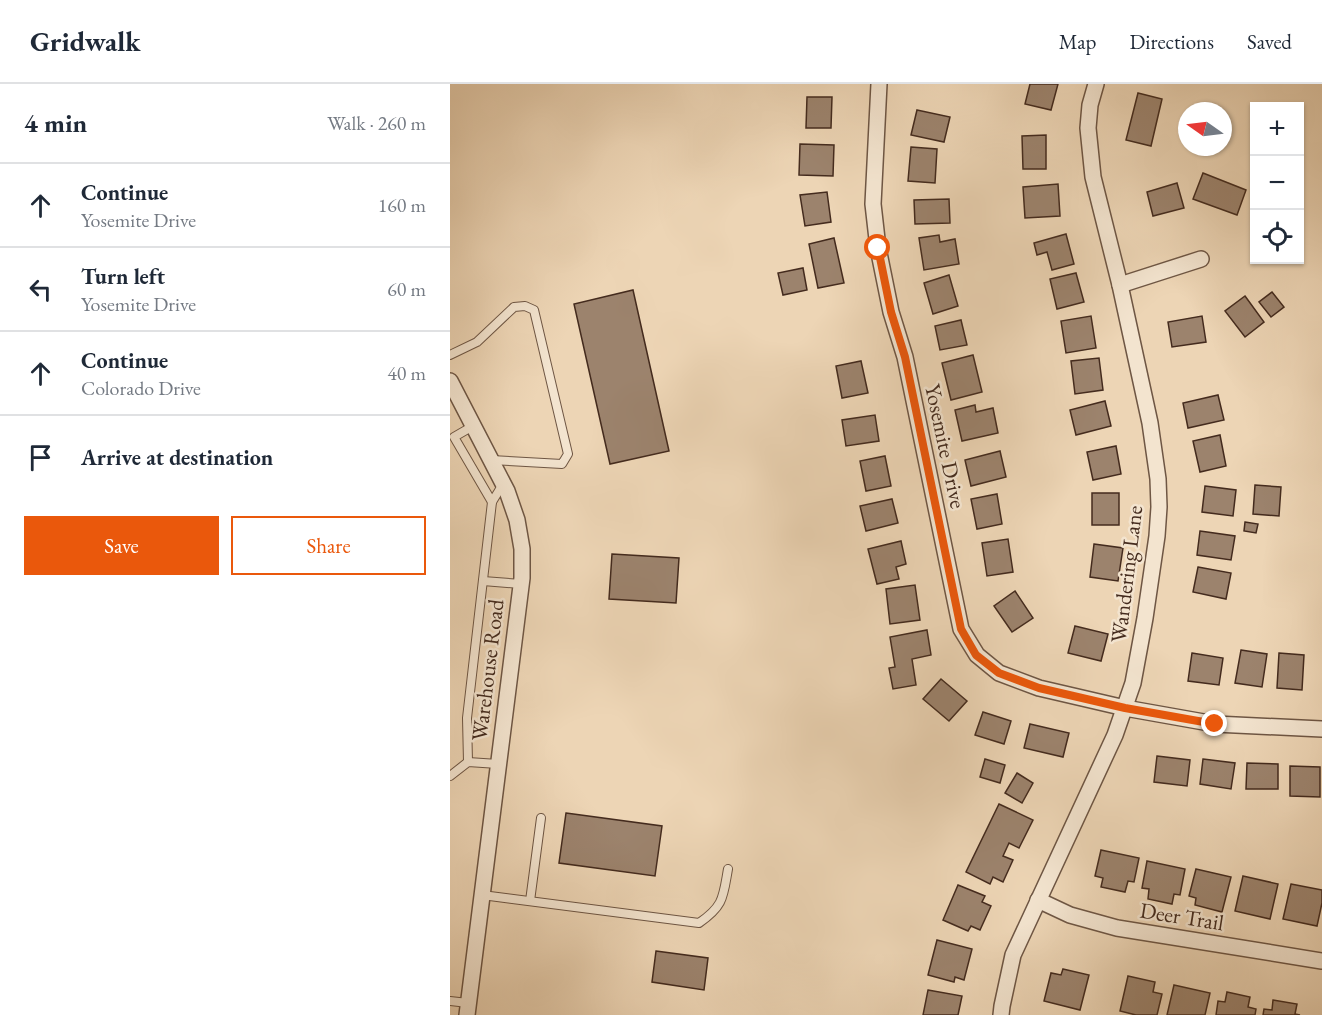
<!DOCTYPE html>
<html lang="en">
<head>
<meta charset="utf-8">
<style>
  :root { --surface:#fff; --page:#f2f2f3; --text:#1f2937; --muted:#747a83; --line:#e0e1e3; --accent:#ea580c }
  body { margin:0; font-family:"EB Garamond",serif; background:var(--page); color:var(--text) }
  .controls { position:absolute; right:18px; top:18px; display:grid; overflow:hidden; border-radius:0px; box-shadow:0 2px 4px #0004 }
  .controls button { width:54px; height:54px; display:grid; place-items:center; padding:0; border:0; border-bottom:2px solid var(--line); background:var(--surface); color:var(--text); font:30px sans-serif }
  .compass { position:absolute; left:728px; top:18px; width:54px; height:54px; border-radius:50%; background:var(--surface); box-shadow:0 2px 4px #0004; rotate:284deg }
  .stop { position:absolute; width:18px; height:18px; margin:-14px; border:4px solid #ea580c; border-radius:50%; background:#fff }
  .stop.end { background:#ea580c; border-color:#fff; box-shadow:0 2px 6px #0008 }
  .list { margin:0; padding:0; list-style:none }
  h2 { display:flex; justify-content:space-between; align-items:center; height:78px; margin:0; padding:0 24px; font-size:26px }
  h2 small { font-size:20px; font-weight:400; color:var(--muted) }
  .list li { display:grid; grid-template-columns:39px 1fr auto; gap:18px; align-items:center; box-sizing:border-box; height:84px; padding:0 24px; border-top:2px solid var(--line) }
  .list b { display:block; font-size:22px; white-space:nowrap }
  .list p { margin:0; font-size:20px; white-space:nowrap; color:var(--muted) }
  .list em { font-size:20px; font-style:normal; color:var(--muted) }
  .actions { display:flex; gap:12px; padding:18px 24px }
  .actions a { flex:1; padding:14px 0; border:2px solid var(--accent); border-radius:0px; text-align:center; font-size:21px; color:var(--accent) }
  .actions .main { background:var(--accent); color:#fff }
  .icon { flex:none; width:33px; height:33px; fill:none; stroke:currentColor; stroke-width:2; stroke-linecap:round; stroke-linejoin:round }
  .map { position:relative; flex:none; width:872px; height:931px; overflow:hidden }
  header { display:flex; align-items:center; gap:36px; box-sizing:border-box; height:84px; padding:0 30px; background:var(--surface); border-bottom:2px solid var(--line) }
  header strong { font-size:28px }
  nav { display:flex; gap:33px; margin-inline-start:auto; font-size:21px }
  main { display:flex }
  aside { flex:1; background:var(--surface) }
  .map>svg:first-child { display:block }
  .building { fill:#9c836d; stroke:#442b1e; stroke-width:1.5 }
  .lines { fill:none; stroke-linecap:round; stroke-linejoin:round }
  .lane-casing { stroke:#6e5644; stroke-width:10 }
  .street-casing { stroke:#6e5644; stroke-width:18 }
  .lane { stroke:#f3e4cf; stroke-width:8 }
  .street { stroke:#f3e4cf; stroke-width:15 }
  .route { stroke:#ea580c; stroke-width:8 }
  .labels { text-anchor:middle; stroke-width:5; stroke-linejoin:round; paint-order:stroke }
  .street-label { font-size:22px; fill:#442b1e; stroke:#f3e4cf }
</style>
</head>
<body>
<header>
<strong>Gridwalk</strong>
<nav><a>Map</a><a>Directions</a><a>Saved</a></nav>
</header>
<main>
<aside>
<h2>4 min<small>Walk · 260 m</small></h2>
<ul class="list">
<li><svg class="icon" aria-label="ahead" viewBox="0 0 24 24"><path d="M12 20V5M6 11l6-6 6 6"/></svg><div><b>Continue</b><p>Yosemite Drive</p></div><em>160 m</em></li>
<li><svg class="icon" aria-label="left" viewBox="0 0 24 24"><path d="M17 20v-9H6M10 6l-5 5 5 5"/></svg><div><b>Turn left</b><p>Yosemite Drive</p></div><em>60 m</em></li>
<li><svg class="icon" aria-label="ahead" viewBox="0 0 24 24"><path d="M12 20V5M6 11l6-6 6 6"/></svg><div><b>Continue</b><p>Colorado Drive</p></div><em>40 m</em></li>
<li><svg class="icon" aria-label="arrive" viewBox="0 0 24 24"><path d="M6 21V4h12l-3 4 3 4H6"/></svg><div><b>Arrive at destination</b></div></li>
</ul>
<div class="actions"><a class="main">Save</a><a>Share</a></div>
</aside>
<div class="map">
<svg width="872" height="931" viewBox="0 0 872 931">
  <rect width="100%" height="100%" fill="#edd5b5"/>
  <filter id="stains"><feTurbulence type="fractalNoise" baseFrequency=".00333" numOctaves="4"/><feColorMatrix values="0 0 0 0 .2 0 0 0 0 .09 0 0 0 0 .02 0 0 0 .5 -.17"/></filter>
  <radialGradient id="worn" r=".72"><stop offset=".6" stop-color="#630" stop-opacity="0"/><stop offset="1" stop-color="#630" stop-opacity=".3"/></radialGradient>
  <g class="building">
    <path d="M580,0H608L601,26L575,20Z"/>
    <path d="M688,9L712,15L701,62L676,56Z"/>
    <path d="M357,13H382L381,44H356Z"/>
    <path d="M467,26L500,33L494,58L461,51Z"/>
    <path d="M596,51V85H573L572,52Z"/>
    <path d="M350,60L384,61L383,92L349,91Z"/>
    <path d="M461,63L487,65L485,99L458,97Z"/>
    <path d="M753,89L796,106L787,131L743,115Z"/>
    <path d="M727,99L734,124L703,132L697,108Z"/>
    <path d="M608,100L610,132L575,134L573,103Z"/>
    <path d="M377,108L381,138L355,142L350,111Z"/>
    <path d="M499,115L500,139L465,140L464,116Z"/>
    <path d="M616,150L624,180L602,186L597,168L587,171L584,159Z"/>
    <path d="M489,151L490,158L505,155L509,180L474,186L469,154Z"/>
    <path d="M384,154L394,199L368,204L359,160Z"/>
    <path d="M353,184L357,206L333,211L328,189Z"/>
    <path d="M626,189L634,218L607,225L600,195Z"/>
    <path d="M499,191L508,222L483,230L474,199Z"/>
    <path d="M183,206L219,367L160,380L124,220Z"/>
    <path d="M822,208L834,223L821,233L809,218Z"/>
    <path d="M795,212L814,238L795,253L775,227Z"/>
    <path d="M641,232L646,264L616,269L611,237Z"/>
    <path d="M752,232L756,258L722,263L718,238Z"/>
    <path d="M511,236L517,261L490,266L485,242Z"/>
    <path d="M523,271L532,308L501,316L492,279Z"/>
    <path d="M649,274L653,306L625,310L621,277Z"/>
    <path d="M411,277L418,309L392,314L386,282Z"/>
    <path d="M768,311L774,336L738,344L733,319Z"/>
    <path d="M655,317L661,342L626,351L620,326Z"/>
    <path d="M525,321L526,328L543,324L548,349L512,357L505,326Z"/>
    <path d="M425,331L429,357L396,362L392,336Z"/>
    <path d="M770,351L776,382L750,388L743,357Z"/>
    <path d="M666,362L671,390L643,396L637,368Z"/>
    <path d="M550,367L556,393L521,402L515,376Z"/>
    <path d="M435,372L441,402L416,407L410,377Z"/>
    <path d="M805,401L831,403L829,432L803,430Z"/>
    <path d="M755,402L786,406L783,432L752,428Z"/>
    <rect x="642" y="409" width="27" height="32"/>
    <path d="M547,410L552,440L527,445L521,415Z"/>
    <path d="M442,415L448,439L416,447L410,422Z"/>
    <path d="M795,438L808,440L806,449L794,447Z"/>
    <path d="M750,447L785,452L781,476L747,471Z"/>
    <path d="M558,455L563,488L537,492L532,459Z"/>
    <path d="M451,457L456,480L446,483L449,495L427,500L418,465Z"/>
    <path d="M644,460L673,464L668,497L640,493Z"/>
    <path d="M162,470L229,474L226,519L159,515Z"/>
    <path d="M748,483L781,489L776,515L743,508Z"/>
    <path d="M465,501L470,536L440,540L436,505Z"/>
    <path d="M565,507L583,534L562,548L544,522Z"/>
    <path d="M625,542L658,550L651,577L618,569Z"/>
    <path d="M477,546L481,571L462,575L466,601L443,605L439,584L445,583L440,553Z"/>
    <path d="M791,566L817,570L812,603L785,599Z"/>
    <path d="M742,569L773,574L769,601L738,597Z"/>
    <path d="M829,569L854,571L852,606L827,604Z"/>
    <path d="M491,595L517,617L499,637L473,615Z"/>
    <path d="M533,628L561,637L554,660L525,651Z"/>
    <path d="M580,640L619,649L613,673L574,664Z"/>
    <path d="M707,672L740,676L737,702L704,698Z"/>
    <path d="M535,675L555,681L550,699L530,693Z"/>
    <path d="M753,675L785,679L781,705L750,700Z"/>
    <path d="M797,679L828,680V705H796Z"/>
    <path d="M840,682L870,683V713L840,712Z"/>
    <path d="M567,689L583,699L572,719L555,709Z"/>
    <path d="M549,720L583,736L569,764L559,759L553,772L563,776L553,798L543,793L540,800L516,788Z"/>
    <path d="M116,729L212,742L205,792L109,779Z"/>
    <path d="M651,766L689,774L684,798L678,797L675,808L651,803L653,794L645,792Z"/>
    <path d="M697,777L735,785L730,811L724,810L722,820L698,815L699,805L692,804Z"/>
    <path d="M746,785L781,793L772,828L745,821L746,814L739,812Z"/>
    <path d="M793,792L828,800L820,835L785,827Z"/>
    <path d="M841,800L872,806V819L867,842L833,835Z"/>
    <path d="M508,801L535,812L532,818L541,822L530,846L521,842L518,847L493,836Z"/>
    <path d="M487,856L522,865L514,896L505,893L504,898L478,891Z"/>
    <path d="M206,867L258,874L254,906L202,898Z"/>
    <path d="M613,885L639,891L630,926L594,917L601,889L611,891Z"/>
    <path d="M678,892L705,898L703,908L712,910L707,931H686L670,927Z"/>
    <path d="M724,901L760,909L755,931H717Z"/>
    <path d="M478,906L512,912L508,931H473Z"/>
    <path d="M777,908L800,913L798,923L806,925L805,931H766L768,917L775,918Z"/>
    <path d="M823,916L847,920L845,930L850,931H813L814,925L822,926Z"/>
  </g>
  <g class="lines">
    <g class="lane-casing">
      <g id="lane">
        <path d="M0,271L27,258L64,223L75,222L84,226L118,370L112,380L41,376"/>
        <path d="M23,342L4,353L42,418"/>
        <path d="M33,497L71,500"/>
        <path d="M18,678L17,634L42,418L53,400"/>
        <path d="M0,692L18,678L48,680"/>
        <path d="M32,811L249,839C274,822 273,813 278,785"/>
        <path d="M80,817L91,734"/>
        <path d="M0,917L18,919"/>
      </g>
    </g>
    <g class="street-casing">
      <g id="street">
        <path d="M429,0L423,120L428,164L441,228L455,273L511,545L527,571L549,589L589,604L675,624L765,640L872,645"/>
        <path d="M670,201L751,175"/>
        <path d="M0,297L57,407L67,436L72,465V494L17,931"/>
        <path d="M588,816L620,831L667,844L872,877"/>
        <path d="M551,931L552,922L563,871L665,651L683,599L695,534L707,452L709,423L708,395L700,339L670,201L643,93L638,44L640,21L646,0"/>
      </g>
    </g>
    <use href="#lane" class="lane"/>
    <use href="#street" class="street"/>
  </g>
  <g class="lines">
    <path class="route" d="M428,164L441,228L455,273L511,545L526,571L549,589L589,604L675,624L765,640"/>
  </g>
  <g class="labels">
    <g class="street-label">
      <text transform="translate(496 362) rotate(78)" y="8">Yosemite Drive</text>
      <text transform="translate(676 490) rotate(-83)" y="8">Wandering Lane</text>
      <text transform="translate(37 586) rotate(-83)" y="8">Warehouse Road</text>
      <text transform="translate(732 832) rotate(9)" y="8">Deer Trail</text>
    </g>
  </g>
  <rect width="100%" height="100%" filter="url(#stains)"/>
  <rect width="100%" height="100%" fill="url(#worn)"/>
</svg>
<div class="controls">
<button>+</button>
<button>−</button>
<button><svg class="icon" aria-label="locate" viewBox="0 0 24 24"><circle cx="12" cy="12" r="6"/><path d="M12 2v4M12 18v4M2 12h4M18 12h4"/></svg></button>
</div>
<svg class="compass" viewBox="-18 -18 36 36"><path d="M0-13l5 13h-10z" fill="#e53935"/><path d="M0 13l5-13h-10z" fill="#747a83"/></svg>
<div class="stop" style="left:428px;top:164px"></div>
<div class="stop end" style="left:765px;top:640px"></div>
</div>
</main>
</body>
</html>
